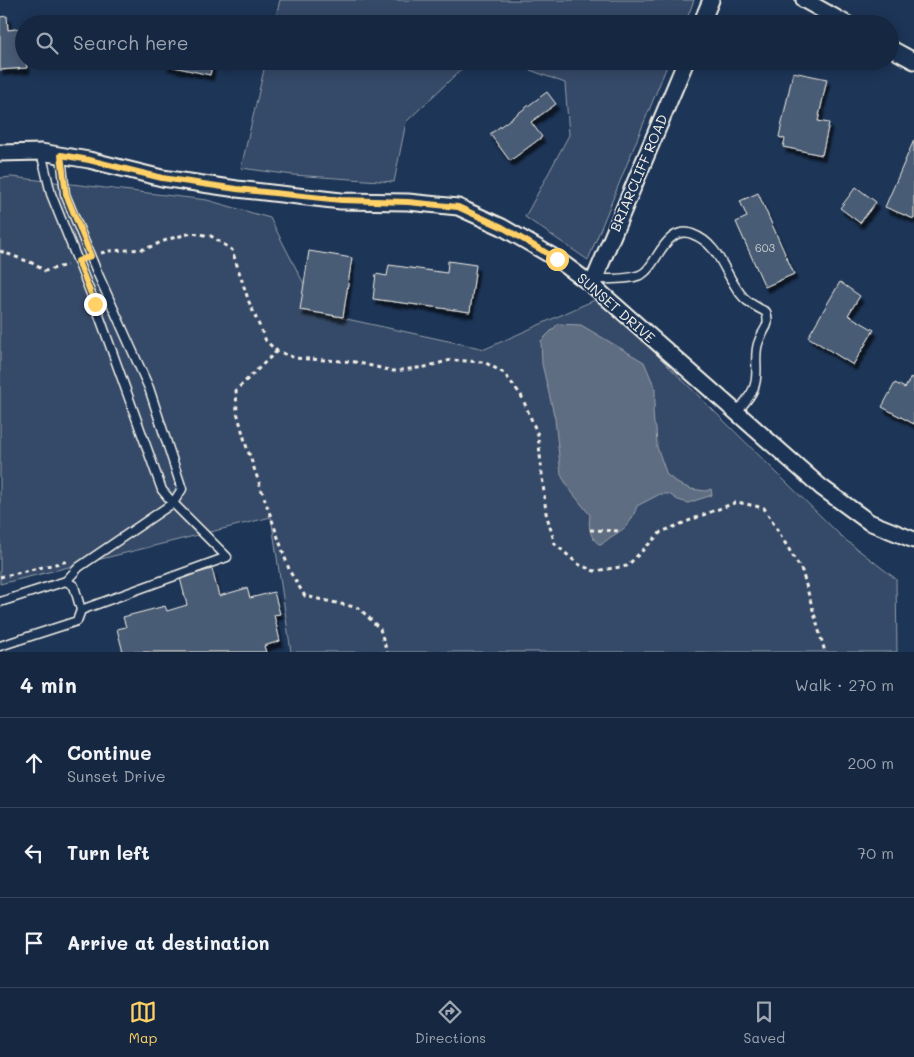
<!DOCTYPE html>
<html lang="en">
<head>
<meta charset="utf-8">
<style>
  :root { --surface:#162841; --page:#1f3048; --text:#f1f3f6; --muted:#9ea6b1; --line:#35445a; --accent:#ffd166 }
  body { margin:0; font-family:Mali,sans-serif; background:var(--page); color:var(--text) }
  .stop { position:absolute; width:15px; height:15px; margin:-11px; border:4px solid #ffd166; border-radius:50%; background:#fff }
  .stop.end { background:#ffd166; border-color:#fff; box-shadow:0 1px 5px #0008 }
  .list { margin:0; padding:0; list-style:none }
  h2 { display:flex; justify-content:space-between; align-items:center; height:65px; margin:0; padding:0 20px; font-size:21px }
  h2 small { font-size:16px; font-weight:400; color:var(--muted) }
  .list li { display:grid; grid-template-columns:32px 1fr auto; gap:15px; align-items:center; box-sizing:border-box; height:90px; padding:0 20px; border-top:1px solid var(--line) }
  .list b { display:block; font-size:19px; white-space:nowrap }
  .list p { margin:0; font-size:16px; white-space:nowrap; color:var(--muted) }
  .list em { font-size:16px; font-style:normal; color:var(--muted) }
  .icon { flex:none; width:28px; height:28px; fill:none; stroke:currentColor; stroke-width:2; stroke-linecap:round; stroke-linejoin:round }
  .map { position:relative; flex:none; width:914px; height:652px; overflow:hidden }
  .search { position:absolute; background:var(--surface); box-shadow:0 2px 12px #0003; left:15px; right:15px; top:15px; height:55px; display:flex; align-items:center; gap:12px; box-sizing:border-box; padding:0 18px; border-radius:28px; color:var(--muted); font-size:19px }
  .sheet { height:335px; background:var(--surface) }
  nav { display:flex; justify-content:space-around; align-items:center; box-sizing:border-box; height:70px; border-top:1px solid var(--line); background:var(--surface); font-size:14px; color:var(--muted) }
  nav a { display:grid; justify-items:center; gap:2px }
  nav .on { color:var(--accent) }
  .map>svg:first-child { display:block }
  .green { fill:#354a67; stroke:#949ea8 }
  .water { fill:#5e6d82; stroke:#9aa2ab }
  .building { fill:#485b74; stroke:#f4f1e8; filter:url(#shadow) }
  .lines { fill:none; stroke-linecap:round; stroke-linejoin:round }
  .service-casing { stroke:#f4f1e8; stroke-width:11 }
  .minor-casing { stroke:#f4f1e8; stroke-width:19 }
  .path { stroke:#f4f1e8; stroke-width:3; stroke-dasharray:4 4; stroke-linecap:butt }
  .service { stroke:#1d3557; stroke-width:8 }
  .minor { stroke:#1d3557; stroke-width:15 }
  .route { stroke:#ffd166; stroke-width:6 }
  .labels { text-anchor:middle; stroke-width:4; stroke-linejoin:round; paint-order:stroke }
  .number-label { font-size:11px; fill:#c9cccb }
  .street-label { font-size:14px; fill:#f4f1e8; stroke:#1d3557 }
</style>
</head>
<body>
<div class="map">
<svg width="914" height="652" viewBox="0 0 914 652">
  <defs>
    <filter id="shadow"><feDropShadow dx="3" dy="5.5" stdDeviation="1" flood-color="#0009"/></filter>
  </defs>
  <rect width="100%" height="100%" fill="#1d3557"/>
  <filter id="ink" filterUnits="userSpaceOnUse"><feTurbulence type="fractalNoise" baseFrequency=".02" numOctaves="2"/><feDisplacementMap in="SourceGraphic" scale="10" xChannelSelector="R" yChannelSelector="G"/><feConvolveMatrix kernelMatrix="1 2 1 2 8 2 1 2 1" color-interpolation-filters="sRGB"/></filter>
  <g filter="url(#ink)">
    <g class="green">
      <path d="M280,0H694L685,24H274Z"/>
      <path d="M266,61H470L406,122L394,182L293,175L241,168Z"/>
      <path d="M506,61H669L588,260L525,217L569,135L565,83Z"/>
      <path d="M12,177L207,200L270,218L319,313L485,349L599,298L843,538L896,579L897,652H291L271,517L0,584V178Z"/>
    </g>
    <path class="water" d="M558,324L581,325L644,362L655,388V404L653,410L654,424L656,428L657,447L667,475L679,484L691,489L706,491L711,489L712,495L688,503L678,500L669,494H660L637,506C628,533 620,528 601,545C590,540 588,527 590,515L570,490L561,475L555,419L542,364L541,341Z"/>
    <g class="building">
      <path d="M7,16L8,30L23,28L24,61H26L27,68L0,70V17Z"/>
      <path d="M188,19L210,24H187Z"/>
      <path d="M166,61H229L228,65L213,62L210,75L165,65Z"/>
      <path d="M793,72L827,79L818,121L829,123L822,155L783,147L785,139L779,137Z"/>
      <path d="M547,92L556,104L531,122L542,137L510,161L490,134Z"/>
      <path d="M914,140V219L885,207Z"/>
      <path d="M856,187L876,202L860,223L840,208Z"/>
      <path d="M758,193L794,274L765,287L736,222L747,217L740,201Z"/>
      <path d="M309,251L352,258L343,317L300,310Z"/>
      <path d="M448,261L476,265L470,312L373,299L376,274L387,276L389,265L447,273Z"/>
      <path d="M840,282L860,296L848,315L874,330L853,365L808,337Z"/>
      <path d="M911,377L914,379V424L882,407L895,383L905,388Z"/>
      <path d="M212,569L219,596L247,588L250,598L274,592L280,614L274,615L280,641L264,646L266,652H123L117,629L126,627L123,617L165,606L167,611L187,605L180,578Z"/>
    </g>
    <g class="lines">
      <g class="service-casing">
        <g id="service">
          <path d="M41,152L51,194L95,304L162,490L173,503L227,557L81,610"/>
          <path d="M61,155L65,194L97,272L149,388L182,489L173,503L79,567L66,581"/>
          <path d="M594,279C607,279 637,281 646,271C656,261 660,247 671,238C677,233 685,231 692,234C722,245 724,277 744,298C750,304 758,308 766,312C771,328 763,328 759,341C753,354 759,370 755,384C753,395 743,404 736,413"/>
          <path d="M0,602L66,581L74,586L81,610L77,621L0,646"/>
        </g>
      </g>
      <g class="minor-casing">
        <g id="minor">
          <path d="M804,0L847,24"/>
          <path d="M701,24L711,0"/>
          <path d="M890,48L914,61"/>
          <path d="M0,153L41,152L89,160L162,178L237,189L341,201L408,202L458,207L502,227L557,259L592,285L821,487L869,522L914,540"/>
          <path d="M592,285L686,61"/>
        </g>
      </g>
      <g class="path">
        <path d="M0,251L32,263L45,271L67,265"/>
        <path d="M101,253L109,251L145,249L169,239L192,233L211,236L232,250L249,302L266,341L277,351L295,358L355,362L393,371L425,367L451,360L484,362L504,373L521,395L538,435L546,513L555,544L578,564L594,571L627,566L661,532L708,513L737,502L764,508L802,571L825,652"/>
        <path d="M277,351L236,390L237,412L246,445L290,572L305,596L359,608L380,629L387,652"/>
        <path d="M590,530L622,531"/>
        <path d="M0,577L68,561"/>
      </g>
      <use href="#service" class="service"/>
      <use href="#minor" class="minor"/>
    </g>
  </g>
  <g class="lines" filter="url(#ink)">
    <path class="route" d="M95,304L78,261L91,256L66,194L61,155L89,160L162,178L237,189L341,200L408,202L458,207L502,227L557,259"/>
  </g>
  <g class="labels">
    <g class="number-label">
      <text x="765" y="252">603</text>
    </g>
    <g class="street-label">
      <text transform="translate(639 173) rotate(-67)" y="5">BRIARCLIFF ROAD</text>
      <text transform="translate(616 308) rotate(41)" y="5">SUNSET DRIVE</text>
    </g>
  </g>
</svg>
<div class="stop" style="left:557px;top:259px"></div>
<div class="stop end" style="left:95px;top:304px"></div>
<div class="search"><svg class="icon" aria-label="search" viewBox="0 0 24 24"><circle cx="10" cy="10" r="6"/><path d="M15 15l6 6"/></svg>Search here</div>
</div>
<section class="sheet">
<h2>4 min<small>Walk · 270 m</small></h2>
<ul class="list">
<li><svg class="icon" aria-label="ahead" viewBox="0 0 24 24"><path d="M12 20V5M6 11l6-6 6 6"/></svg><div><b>Continue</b><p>Sunset Drive</p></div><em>200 m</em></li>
<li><svg class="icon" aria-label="left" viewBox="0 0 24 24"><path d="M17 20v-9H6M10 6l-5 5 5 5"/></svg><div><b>Turn left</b></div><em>70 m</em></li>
<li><svg class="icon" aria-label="arrive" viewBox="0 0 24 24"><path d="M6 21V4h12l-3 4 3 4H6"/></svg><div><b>Arrive at destination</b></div></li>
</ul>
</section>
<nav>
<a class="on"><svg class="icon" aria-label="map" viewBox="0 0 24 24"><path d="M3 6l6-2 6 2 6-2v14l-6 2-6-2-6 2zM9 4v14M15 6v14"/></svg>Map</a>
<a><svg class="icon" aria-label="directions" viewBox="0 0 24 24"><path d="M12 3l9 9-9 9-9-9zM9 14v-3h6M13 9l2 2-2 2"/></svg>Directions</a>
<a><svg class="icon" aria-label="saved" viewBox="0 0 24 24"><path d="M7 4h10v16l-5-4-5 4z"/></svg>Saved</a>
</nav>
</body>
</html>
